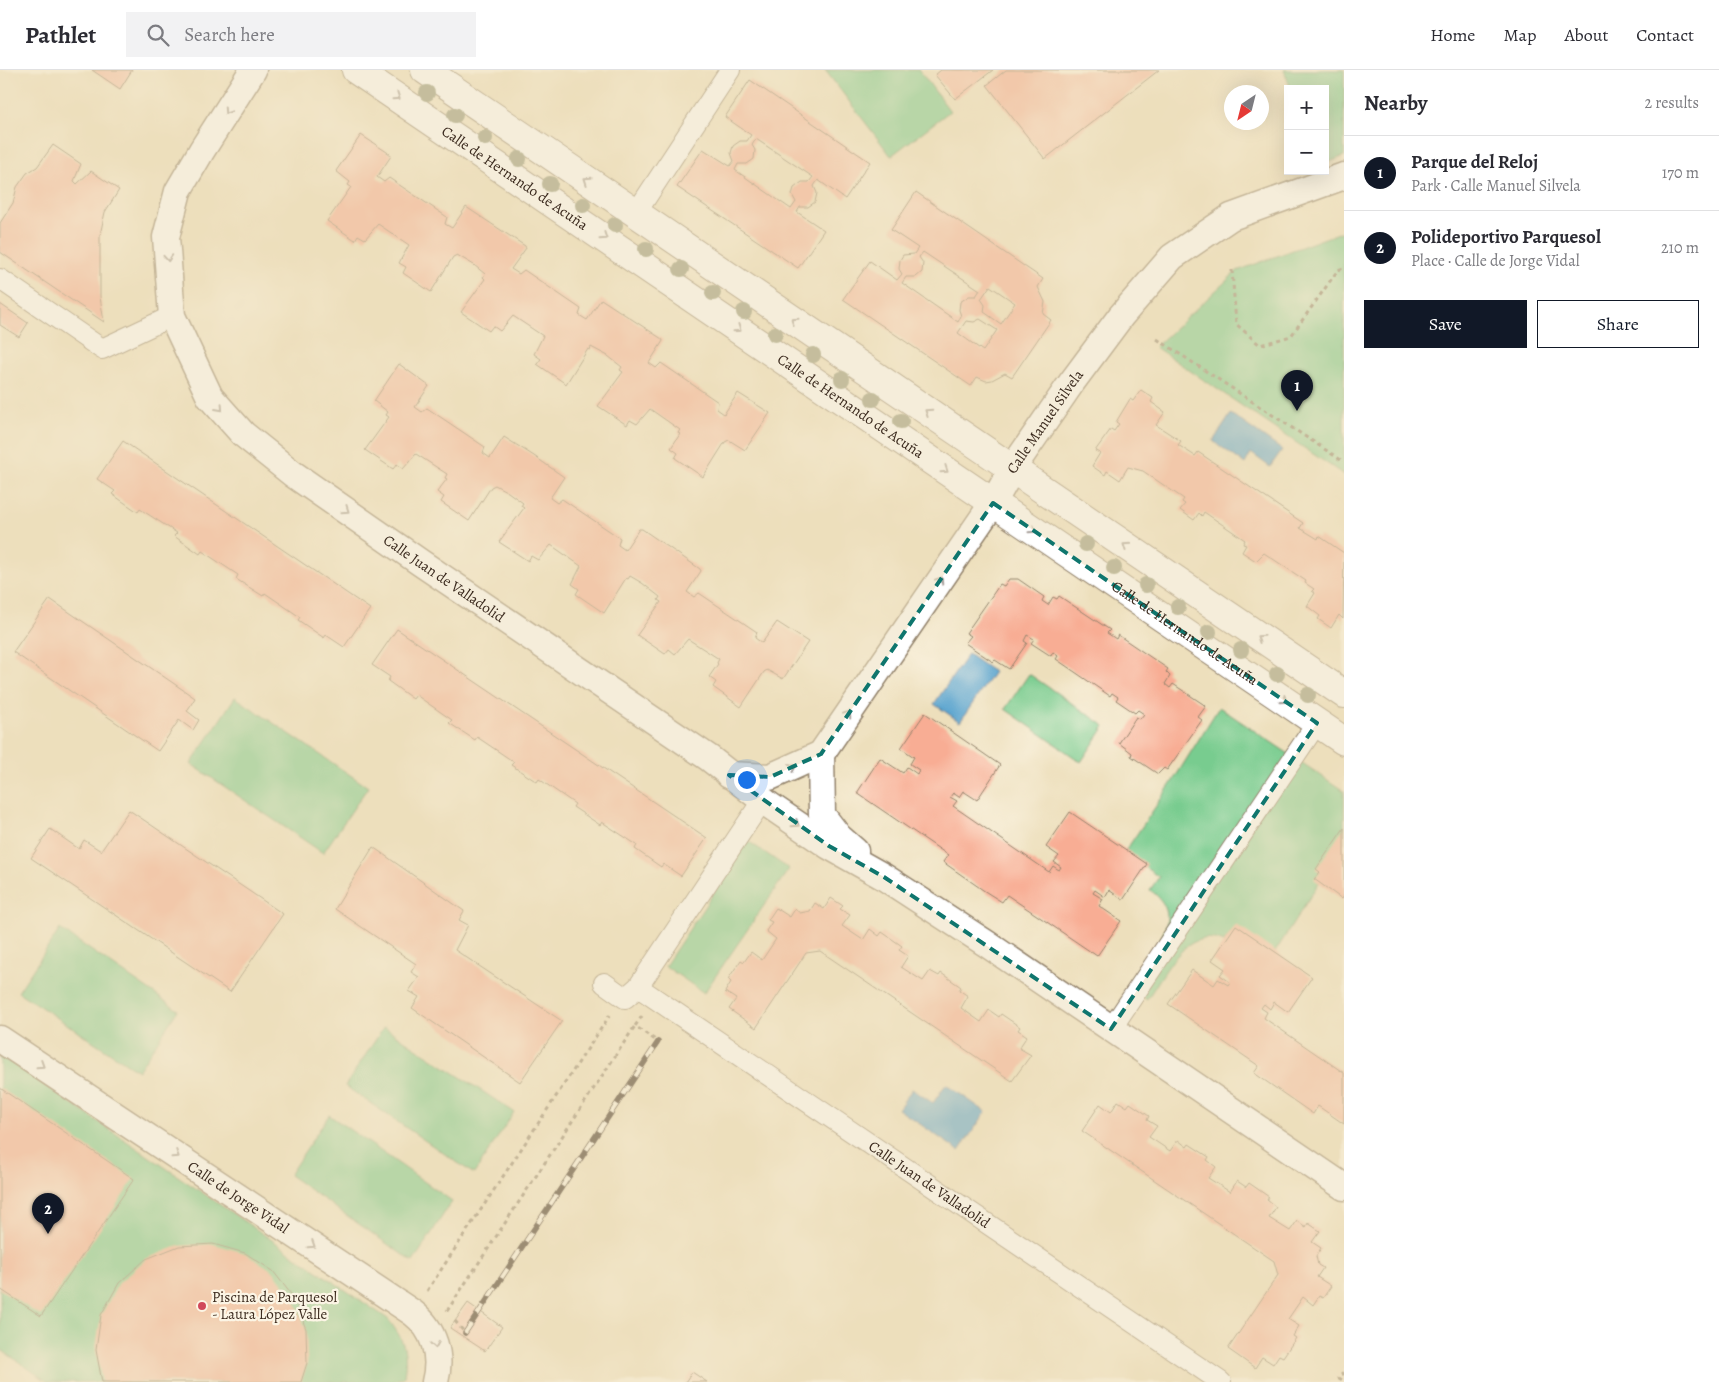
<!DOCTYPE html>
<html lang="en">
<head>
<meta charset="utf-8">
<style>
  :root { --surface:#fff; --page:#f2f2f3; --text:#2b2b33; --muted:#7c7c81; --line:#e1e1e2; --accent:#111827 }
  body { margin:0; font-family:Alegreya,serif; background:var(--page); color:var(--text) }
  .controls { position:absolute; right:15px; top:15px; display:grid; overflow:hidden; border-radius:0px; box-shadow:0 5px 20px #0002 }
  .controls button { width:45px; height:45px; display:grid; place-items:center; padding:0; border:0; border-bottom:1px solid var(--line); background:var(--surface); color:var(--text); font:25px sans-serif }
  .compass { position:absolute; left:1224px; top:15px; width:45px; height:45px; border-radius:50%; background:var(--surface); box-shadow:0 5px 20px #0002; rotate:215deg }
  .you { position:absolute; left:746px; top:709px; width:18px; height:18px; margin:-12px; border:4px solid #fff; border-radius:50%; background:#1a73e8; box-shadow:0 0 0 8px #1a73e833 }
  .badge { display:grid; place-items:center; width:32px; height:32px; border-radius:50%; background:var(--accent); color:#fff; font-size:16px; font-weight:700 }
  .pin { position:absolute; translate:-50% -41px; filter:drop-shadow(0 1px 2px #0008) }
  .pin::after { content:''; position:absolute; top:26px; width:18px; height:15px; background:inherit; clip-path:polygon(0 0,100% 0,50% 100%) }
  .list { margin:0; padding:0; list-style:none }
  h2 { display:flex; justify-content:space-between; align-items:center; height:65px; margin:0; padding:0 20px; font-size:21px }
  h2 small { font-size:16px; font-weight:400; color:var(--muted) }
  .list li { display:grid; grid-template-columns:32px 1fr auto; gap:15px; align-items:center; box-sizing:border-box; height:75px; padding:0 20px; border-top:1px solid var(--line) }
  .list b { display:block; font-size:19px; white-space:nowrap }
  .list p { margin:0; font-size:16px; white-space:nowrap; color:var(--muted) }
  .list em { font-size:16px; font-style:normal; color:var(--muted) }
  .actions { display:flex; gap:10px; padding:15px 20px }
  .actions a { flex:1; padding:11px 0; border:1px solid var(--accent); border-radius:0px; text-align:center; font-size:18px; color:var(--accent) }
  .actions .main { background:var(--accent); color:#fff }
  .icon { flex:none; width:28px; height:28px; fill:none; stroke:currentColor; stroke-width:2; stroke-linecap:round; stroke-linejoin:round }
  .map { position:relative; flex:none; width:1344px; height:1312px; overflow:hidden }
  header { display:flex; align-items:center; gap:30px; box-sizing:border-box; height:70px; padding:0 25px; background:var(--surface); border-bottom:1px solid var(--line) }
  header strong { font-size:24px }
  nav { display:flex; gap:28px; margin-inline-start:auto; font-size:18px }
  .search { width:350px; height:45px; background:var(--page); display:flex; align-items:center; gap:12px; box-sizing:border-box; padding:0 18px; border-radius:0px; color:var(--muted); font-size:19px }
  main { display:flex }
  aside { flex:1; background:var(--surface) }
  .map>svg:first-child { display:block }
  .green { fill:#78cc8f; stroke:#5a7b56 }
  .water { fill:#57a3cf; stroke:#496676 }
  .building { fill:#f8ad94; fill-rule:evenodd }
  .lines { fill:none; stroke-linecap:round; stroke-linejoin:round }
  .pedestrian-casing { stroke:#94846d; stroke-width:22 }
  .minor-casing { stroke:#94846d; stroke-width:29 }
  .tertiary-casing { stroke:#94846d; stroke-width:30 }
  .path { stroke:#94846d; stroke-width:3; stroke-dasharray:4 4; stroke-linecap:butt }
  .pedestrian { stroke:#fff; stroke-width:20 }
  .minor { stroke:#fff; stroke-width:26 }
  .tertiary { stroke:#fff; stroke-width:28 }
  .rail-casing { stroke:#3b2a1e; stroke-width:5.5 }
  .rail { stroke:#fcf5e5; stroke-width:4; stroke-dasharray:11; stroke-linecap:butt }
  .tree { fill:#959678 }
  .oneway { stroke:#a79f9a }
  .marked { fill:none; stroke:#0f766e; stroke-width:4; stroke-dasharray:10 6; stroke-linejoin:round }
  .poi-dot { fill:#d1495b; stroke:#fcf5e5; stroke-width:2 }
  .labels { text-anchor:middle; stroke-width:4.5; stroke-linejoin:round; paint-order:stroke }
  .street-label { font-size:15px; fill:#3b2a1e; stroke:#fcf5e5 }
  .poi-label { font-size:15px; fill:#3b2a1e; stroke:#fcf5e5; text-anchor:start }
</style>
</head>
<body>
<header>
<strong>Pathlet</strong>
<div class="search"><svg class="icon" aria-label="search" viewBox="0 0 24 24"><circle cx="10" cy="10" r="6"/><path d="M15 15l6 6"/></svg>Search here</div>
<nav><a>Home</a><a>Map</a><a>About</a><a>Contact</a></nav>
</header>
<main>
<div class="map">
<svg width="1344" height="1312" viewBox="0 0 1344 1312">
  <rect width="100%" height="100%" fill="#fcf5e5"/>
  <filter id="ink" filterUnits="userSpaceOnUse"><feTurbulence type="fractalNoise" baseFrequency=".02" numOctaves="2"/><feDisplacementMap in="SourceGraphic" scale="10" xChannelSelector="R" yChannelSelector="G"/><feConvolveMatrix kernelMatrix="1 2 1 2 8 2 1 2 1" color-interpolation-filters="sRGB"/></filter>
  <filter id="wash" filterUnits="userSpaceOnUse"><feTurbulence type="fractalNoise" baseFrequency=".0096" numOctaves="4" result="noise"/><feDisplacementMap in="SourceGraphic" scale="20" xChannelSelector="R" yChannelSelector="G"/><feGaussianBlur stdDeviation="1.12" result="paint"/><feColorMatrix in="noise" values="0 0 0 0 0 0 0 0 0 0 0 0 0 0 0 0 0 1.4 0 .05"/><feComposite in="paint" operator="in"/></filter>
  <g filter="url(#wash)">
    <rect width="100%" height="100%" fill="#eddfbc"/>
    <g class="green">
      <path d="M825,0H919L950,41L891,86Z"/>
      <path d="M1284,0H1344V86L1325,94V19H1291Z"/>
      <path d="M1344,161V405L1155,277L1237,201Z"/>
      <path d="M1029,604L1105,656L1081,692L1005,639Z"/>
      <path d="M235,627L368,717L323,783L191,694Z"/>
      <path d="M1219,637L1344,721V773L1272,887L1232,861L1224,872C1186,855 1165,904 1147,929L1128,916C1138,901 1167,867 1167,849C1168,837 1159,826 1150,820L1159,807L1124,783L1171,714Z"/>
      <path d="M748,771L789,799L704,923L665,896Z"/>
      <path d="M60,859L178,940L138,1001L18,922Z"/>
      <path d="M384,957L514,1042L474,1104L345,1016Z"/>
      <path d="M0,985L388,1249C404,1270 408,1280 404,1307L392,1312H48L0,1279Z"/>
      <path d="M329,1045L452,1131L413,1192L289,1105Z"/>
    </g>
    <g class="water">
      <path d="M1231,344L1282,380L1270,397L1251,383L1245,394L1213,371Z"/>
      <path d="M968,584L994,602L960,652L934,634Z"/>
      <path d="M946,1014L986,1042L959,1081L898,1039L912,1019L933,1033Z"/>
    </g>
    <g id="blocks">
      <g class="building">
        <path d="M92,0H132L120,19Z"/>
        <path d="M941,0H993L955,29L935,5Z"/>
        <path d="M1006,0H1159L1045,89L987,15Z"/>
        <path d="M750,10L870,92L845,129L818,110L814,116L817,123L815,132L808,137H800L797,142L824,160L798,198L677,117L703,79L730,96L734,91L731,83L733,76L740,71H747L751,65L725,47ZM756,69L813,107L809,112H802L794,118L792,125L796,132L791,139L735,100L738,94H747L754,89L755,80L752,75Z"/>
        <path d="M361,65L390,84L391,86L377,107L384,112L389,108L447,147L445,154L452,158L466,137L525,176L526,178L511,199L519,204L524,200L581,239L579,245L587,250L601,229L662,269L663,271L649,293L656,298L661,293L718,332L717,339L724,344L738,323L770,343L745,380L729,370L725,372L703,407L675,388L678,383L671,378L680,364L678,363L680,360L650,339L637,354L630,350L627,355L598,336L623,302L620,300L622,297L608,286L591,277L590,280L588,279L566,314L537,294L541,289L534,284L543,266L513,246L500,261L493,256L489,261L461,242L485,209L483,207L485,204L474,195L457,185L453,187L431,222L403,203L406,197L399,193L409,175L378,154L365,169L358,165L355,170L327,151L351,117L348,115L350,112L336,101Z"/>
        <path d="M53,75L81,94L74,111L77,114L91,101L119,120L105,142L100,165V227L104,252L0,182V153L13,133L17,117L27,103L37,97Z"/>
        <path d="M916,122L1043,209L1038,217L1045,232L1043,244L1051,250L1012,307L1005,303L992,310L986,311L977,307L971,316L843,229L870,191L897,210L902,204L899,199L900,190L903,185L914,184L918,178L891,160ZM923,182L980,220L976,226H969L960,232L959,240L961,246L958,252L902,213L906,207H916L922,202L923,193L919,187ZM990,216L1015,233L1001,254L984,242L985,235L981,229ZM980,249L997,260L983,281L958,263L966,251L974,252Z"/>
        <path d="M0,234L28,253L19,267L0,255Z"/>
        <path d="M399,294L429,316L415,337L422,342L427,338L485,377L483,383L490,388L504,367L534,386L564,407L550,428L557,433L562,429L620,468L618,475L625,480L639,459H642L700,499L701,501L687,522L694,527L699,523L757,562L755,568L762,573L777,552L808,572L783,609L767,600L764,602L741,637L713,617L716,612L709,607L718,594L717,593L719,589L688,569L675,584L669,579L665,584L637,565L661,532L658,530L660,527L642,513L630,506L628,509L626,508L604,543L576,524L579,519L572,514L581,496L551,475L538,490L531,486L528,491L499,472L524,438L521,436L523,433L508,422L495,415L491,417L469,451L441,432L444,427L437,422L447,409L445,408L447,404L416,384L403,399L397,394L393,399L365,380L389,347L386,345L388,342L374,331Z"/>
        <path d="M1141,320L1153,328L1151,332L1165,342L1156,355L1181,371L1178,375L1195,386L1198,382L1303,453L1300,458L1318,469L1319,466L1344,483L1343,549L1339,545L1331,558L1318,549L1320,546L1307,536L1315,523L1312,521L1314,519L1305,513L1306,511L1264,483L1256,491L1242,482L1246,475L1243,474L1245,470L1204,442L1202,446L1199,443L1194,450L1180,440L1185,434L1182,432L1184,429L1143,401L1128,397L1120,410L1107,401L1105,405L1092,396L1100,383L1095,381L1111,359L1114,361L1119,354L1116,352L1130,329L1133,331Z"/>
        <path d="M123,371L370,539L344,577L326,565L324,568L298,550L300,547L265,523L263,526L236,509L238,505L202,481L200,484L174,466L177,463L140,439L138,442L112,424L115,421L97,409Z"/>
        <path d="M1009,509H1018L1044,527L1042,531L1048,535L1053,527L1057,529L1059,526L1110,560L1107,563L1116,569L1118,565L1168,599L1166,602L1170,606L1165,614L1170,618L1173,614L1206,636L1198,647L1202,650L1167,700L1164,698L1158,704L1131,686L1132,683L1119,673L1136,647L1140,649L1144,644L1138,640L1135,643L1116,630L1118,627L1112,623L1110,626L1056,589L1058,586L1053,582L1051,586L1031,573L1034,569L1027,565L1024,571L1027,573L1009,599L995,590L993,592L965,573L971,566L966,563L1000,514L1004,516Z"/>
        <path d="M50,529L195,628L187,641L199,650L193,660L179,650L158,681L13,582Z"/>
        <path d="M397,559L707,768L681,806L663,794L661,797L635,779L637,775L602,752L600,755L573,737L575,734L539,709L537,712L511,695L514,692L477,667L475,670L449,653L452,650L416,625L413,629L388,611L390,607L372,595Z"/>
        <path d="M925,643L1000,695L977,730L963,721L959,727L953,723L950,727L957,731L953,736L1049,802L1053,796L1059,800L1061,797L1054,792L1059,786L1046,777L1070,742L1147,794L1123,830L1109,820L1105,827L1095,820L1093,823L1103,829L1099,836L1121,851L1097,886L1007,825L1002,832L983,820L943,792L948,785L857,723L880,688L903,703L907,697L917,704L919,700L910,694L914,687L901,678Z"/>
        <path d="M129,740L283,844L230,922L31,788L50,759L79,779L84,770L101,781Z"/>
        <path d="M1344,758V826L1342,829L1314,809L1320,802L1316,799Z"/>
        <path d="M373,777L464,841L459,850L468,855L455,880L562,951L520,1012L412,938L419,927L409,921L419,907L411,902L416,894L335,839Z"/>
        <path d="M831,828L843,836L840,839L850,845L842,856L863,870L870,859L879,866L882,862L902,876L899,880L908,886L901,897L923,911L930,901L939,906L941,903L961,917L959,920L968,926L961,938L981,952L989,940L999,947L1001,944L1020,957L1018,960L1027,966L1019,978L1031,985L1012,1011L820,881L806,883L756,958L729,939L736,929L725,922L731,912L728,909L741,890L744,892L751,882L762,890L776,869L766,861L772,852L768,850L776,838L790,847L795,839L800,843L810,841L815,833L824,839Z"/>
        <path d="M1236,855L1312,907L1288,942L1274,932L1270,939L1264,934L1261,938L1267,942L1264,948L1344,1003V1054L1318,1036L1313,1044L1254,1003L1259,996L1168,934L1192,900L1214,915L1218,909L1228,915L1230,912L1220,905L1225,899L1212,890Z"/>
        <path d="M0,1018L134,1109L41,1246L0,1219Z"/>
        <path d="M1118,1031L1127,1037L1130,1033L1149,1046L1147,1050L1157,1056L1149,1067L1170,1081L1178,1070L1187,1077L1189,1074L1209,1087L1207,1090L1216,1097L1208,1108L1230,1122L1237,1111L1246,1117L1249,1113L1269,1127L1267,1130L1276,1137L1269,1148L1290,1161L1297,1151L1306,1157L1308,1153L1320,1161L1312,1172L1321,1178L1316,1186L1318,1195L1323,1198L1317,1207L1331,1216L1323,1228L1319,1226L1313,1235L1303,1227L1288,1249L1299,1256L1293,1266L1296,1268L1283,1287L1279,1285L1273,1294L1262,1287L1255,1298L1228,1279L1278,1205L1274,1191L1082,1061L1100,1034L1111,1042Z"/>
        <path d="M213,1174L245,1183L273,1201L294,1228L306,1259L307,1293L301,1312H102L96,1280L101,1245L119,1213L146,1189L179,1176Z"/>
        <path d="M468,1233L502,1257L485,1281L450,1258Z"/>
        <path d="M692,1302L707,1312H685Z"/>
      </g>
    </g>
  </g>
  <g filter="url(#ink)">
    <use href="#blocks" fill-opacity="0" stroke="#94846d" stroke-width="1"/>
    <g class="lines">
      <g class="pedestrian-casing">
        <g id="pedestrian">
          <path d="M636,143L730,0"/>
          <path d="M0,209L102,279L172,246"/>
          <path d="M604,913L625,928L638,917L762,731"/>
          <path id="s1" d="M638,917L1221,1312"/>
          <path d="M1111,959L1317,653"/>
        </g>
      </g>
      <g class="minor-casing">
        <g id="minor">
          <path id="s2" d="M253,0L202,80L178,121L166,167L172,246L210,327L243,364L293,404L421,493L709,688L769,735L829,776L884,807L987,874L1344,1117"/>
          <path d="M821,684L822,745L839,767L855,781"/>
          <path id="s3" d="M729,705L770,707L821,684L993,433L1012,399L1072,312L1121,246L1172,187L1231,147L1344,106"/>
          <path id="s4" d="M0,969L413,1243C434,1259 442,1285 435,1312"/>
        </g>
      </g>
      <g class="tertiary-casing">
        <g id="tertiary">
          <path id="s5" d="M356,0L1344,671"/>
          <path d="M425,0L1344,624"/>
        </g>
      </g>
      <g class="path">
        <path d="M1232,200L1236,254L1260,275L1291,266L1338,200L1344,198"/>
        <path d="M1157,269L1344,392"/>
        <path d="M642,946L635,956L658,972"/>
        <path d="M427,1221L610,945"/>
        <path d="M447,1241L635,956"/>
        <path d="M455,1251L465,1263"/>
        <path d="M1344,1305L1342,1303L1339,1308L1344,1311"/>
      </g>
      <use href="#pedestrian" class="pedestrian"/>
      <use href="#minor" class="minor"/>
      <use href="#tertiary" class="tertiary"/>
      <g class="rail-casing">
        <path id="rail" d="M465,1263L658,972"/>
      </g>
      <use href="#rail" class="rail"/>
    </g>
    <g class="tree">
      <circle cx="427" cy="23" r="8"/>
      <circle cx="455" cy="45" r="8"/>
      <circle cx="485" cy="68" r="8"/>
      <circle cx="519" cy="89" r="8"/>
      <circle cx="550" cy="114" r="8"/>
      <circle cx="583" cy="135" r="8"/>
      <circle cx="615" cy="155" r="8"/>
      <circle cx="646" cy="179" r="8"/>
      <circle cx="681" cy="199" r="8"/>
      <circle cx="713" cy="223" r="8"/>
      <circle cx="744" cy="242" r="8"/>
      <circle cx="775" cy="264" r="8"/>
      <circle cx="813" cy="285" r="8"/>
      <circle cx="842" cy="309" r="8"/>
      <circle cx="873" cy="329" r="8"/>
      <circle cx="901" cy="351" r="8"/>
      <circle cx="1086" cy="474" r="8"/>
      <circle cx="1114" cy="498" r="8"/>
      <circle cx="1146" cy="515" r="8"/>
      <circle cx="1178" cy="537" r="8"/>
      <circle cx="1209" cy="562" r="8"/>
      <circle cx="1241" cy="580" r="8"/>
      <circle cx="1277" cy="604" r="8"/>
      <circle cx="1308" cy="625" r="8"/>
    </g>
    <defs><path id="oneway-chevron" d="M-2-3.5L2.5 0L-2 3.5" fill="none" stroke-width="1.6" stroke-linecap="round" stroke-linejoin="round" transform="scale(1.25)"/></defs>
    <g class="oneway">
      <use href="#oneway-chevron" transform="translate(397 27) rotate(34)"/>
      <use href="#oneway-chevron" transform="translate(227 41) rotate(123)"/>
      <use href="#oneway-chevron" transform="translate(587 110) rotate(-146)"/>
      <use href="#oneway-chevron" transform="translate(604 167) rotate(34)"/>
      <use href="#oneway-chevron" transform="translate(168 188) rotate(86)"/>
      <use href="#oneway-chevron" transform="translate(794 251) rotate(-146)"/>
      <use href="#oneway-chevron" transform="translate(738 259) rotate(34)"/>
      <use href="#oneway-chevron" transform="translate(220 338) rotate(48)"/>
      <use href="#oneway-chevron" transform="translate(928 342) rotate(-146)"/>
      <use href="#oneway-chevron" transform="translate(945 400) rotate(34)"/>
      <use href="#oneway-chevron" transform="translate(346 440) rotate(35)"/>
      <use href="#oneway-chevron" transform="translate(1033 460) rotate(34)"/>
      <use href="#oneway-chevron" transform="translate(1126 476) rotate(-145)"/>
      <use href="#oneway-chevron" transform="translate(940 510) rotate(-56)"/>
      <use href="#oneway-chevron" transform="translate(1260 568) rotate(-146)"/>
      <use href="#oneway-chevron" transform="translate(1284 630) rotate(34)"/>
      <use href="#oneway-chevron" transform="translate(848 644) rotate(-56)"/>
      <use href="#oneway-chevron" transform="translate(793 697) rotate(-24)"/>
      <use href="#oneway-chevron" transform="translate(796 754) rotate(34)"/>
      <use href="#oneway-chevron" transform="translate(41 995) rotate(33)"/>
      <use href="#oneway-chevron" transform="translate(176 1085) rotate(33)"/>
      <use href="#oneway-chevron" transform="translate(312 1175) rotate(33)"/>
      <use href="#oneway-chevron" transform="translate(435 1275) rotate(81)"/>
    </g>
  </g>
  <path d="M0 0H1344V1312H0ZM993,433L1317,653L1111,959L884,807L829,776L729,705L770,707L821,684Z" fill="#eddfbc" fill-opacity=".55" fill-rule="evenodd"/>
  <path class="marked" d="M993,433L1317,653L1111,959L884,807L829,776L729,705L770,707L821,684Z"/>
  <circle class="poi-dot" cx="202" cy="1236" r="5"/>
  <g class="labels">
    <g class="street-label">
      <text dy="5" stroke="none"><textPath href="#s5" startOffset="192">Calle de Hernando de Acuña</textPath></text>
      <text dy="5" stroke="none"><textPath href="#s5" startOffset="598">Calle de Hernando de Acuña</textPath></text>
      <text dy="5" stroke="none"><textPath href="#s3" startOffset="498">Calle Manuel Silvela</textPath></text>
      <text dy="5" stroke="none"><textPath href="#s2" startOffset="656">Calle Juan de Valladolid</textPath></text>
      <text dy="5" stroke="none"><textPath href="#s5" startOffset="1002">Calle de Hernando de Acuña</textPath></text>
      <text dy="5" stroke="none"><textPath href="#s1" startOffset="352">Calle Juan de Valladolid</textPath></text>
      <text dy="5" stroke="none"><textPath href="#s4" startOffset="286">Calle de Jorge Vidal</textPath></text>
    </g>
    <g class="poi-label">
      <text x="212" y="1232">Piscina de Parquesol<tspan x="212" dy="17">- Laura López Valle</tspan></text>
    </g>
  </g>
</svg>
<div class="controls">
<button>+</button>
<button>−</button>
</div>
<svg class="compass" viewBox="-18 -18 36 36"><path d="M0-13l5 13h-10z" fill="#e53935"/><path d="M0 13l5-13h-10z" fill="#7c7c81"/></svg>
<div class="you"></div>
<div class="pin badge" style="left:1297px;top:341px">1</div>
<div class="pin badge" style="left:48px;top:1164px">2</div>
</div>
<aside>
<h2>Nearby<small>2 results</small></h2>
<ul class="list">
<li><span class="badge">1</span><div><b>Parque del Reloj</b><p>Park · Calle Manuel Silvela</p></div><em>170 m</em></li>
<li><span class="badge">2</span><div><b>Polideportivo Parquesol</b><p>Place · Calle de Jorge Vidal</p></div><em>210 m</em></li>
</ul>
<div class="actions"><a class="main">Save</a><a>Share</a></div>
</aside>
</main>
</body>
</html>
